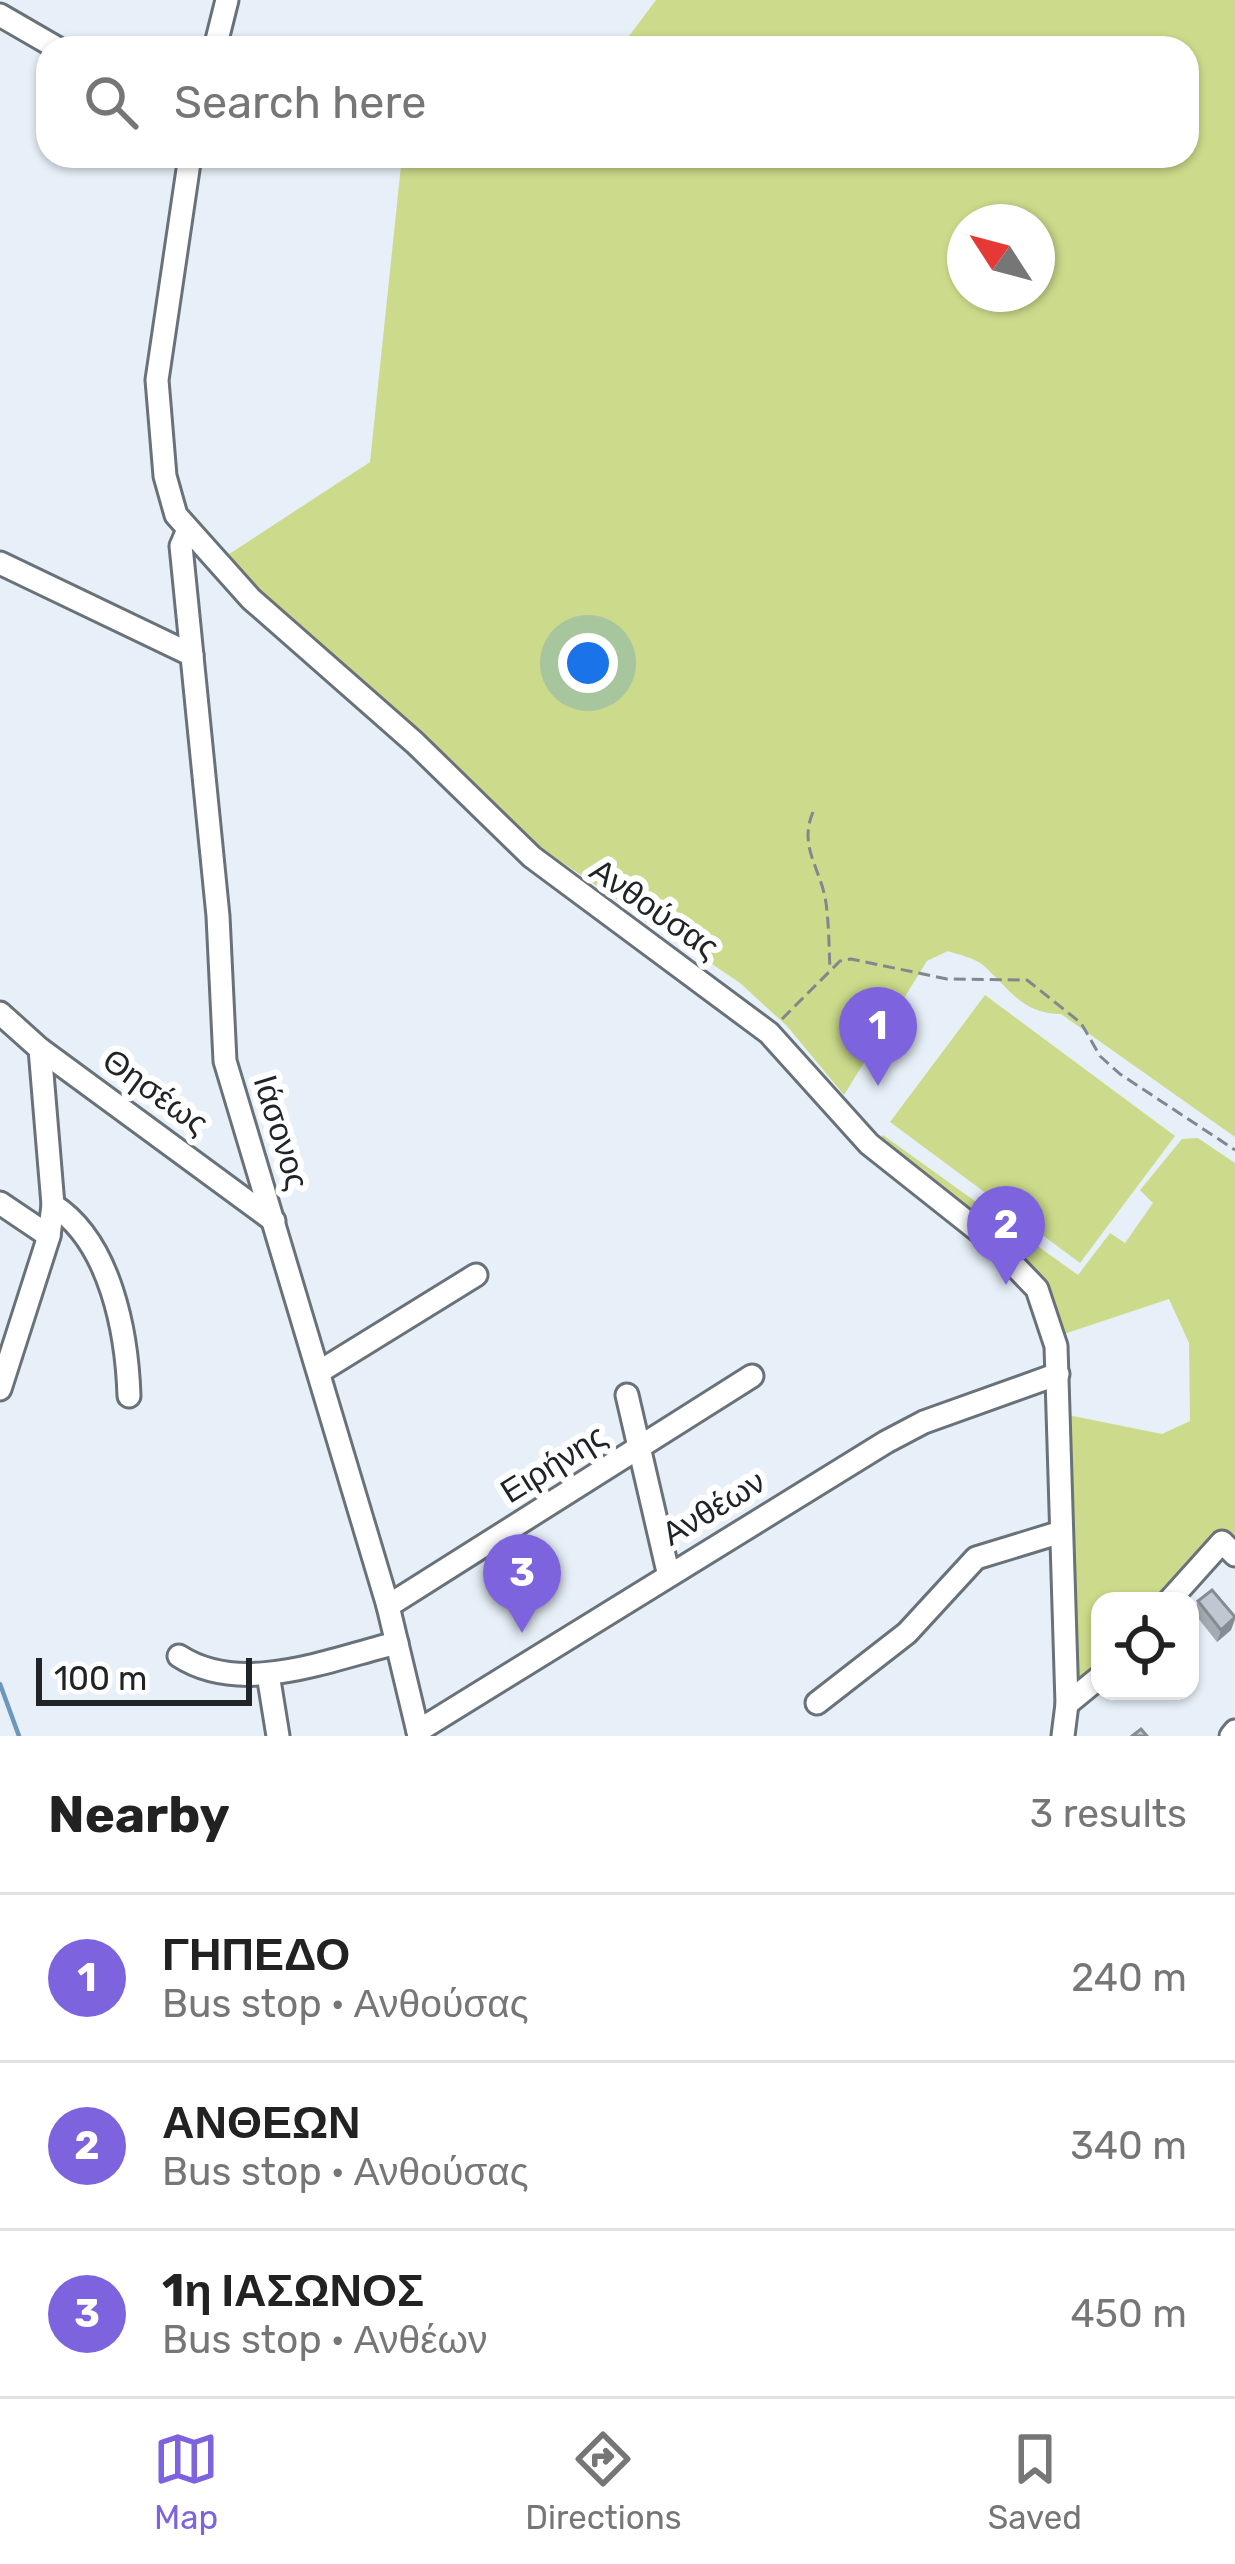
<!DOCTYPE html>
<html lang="en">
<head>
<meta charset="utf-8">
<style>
  :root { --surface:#fff; --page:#f2f2f2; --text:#222; --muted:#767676; --line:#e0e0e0; --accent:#7e63de }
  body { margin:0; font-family:Rubik,sans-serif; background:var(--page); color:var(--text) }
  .controls { position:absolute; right:36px; bottom:36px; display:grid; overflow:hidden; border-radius:24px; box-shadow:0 3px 9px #0004 }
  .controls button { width:108px; height:108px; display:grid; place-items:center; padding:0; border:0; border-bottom:3px solid var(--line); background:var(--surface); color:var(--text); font:60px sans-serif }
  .compass { position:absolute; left:947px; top:204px; width:108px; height:108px; border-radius:50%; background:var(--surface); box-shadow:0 3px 9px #0004; rotate:306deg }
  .scale { position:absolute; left:36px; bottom:30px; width:216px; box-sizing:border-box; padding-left:12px; border:6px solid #202427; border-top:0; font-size:33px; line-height:42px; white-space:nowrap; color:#202427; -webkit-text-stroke:9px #fff; paint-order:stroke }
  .you { position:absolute; left:588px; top:663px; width:42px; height:42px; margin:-30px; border:9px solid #fff; border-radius:50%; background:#1a73e8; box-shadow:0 0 0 18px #1a73e833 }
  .badge { display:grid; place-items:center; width:78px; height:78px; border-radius:50%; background:var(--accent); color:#fff; font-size:39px; font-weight:700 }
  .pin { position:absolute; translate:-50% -99px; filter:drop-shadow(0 3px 6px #0008) }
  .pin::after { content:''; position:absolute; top:63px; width:42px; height:36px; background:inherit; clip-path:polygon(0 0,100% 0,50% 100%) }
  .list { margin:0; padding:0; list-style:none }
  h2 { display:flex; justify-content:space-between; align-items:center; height:156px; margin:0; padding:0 48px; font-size:51px }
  h2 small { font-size:39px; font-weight:400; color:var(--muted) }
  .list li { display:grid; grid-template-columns:78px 1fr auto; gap:36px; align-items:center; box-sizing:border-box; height:168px; padding:0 48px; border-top:3px solid var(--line) }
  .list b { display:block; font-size:45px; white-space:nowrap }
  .list p { margin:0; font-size:39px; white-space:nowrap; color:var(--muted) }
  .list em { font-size:39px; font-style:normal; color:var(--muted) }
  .icon { flex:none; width:66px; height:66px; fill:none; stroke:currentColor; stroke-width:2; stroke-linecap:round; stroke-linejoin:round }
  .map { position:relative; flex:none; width:1235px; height:1736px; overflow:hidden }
  .search { position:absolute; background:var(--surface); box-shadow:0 3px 9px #0004; left:36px; right:36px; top:36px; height:132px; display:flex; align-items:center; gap:30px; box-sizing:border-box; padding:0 42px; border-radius:36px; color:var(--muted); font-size:45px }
  .sheet { height:660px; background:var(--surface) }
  nav { display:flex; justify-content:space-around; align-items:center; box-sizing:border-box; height:168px; border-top:3px solid var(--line); background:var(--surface); font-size:33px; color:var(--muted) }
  nav a { display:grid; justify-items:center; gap:6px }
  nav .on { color:var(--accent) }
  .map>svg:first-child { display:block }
  .green { fill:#ccdb8b; fill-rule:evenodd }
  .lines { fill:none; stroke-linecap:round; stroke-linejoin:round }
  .stream { stroke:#6d98bb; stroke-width:4.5 }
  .minor-casing { stroke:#697279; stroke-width:27 }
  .path { stroke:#81878d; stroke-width:3; stroke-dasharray:12 6; stroke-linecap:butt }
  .minor { stroke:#fff; stroke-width:21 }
  .wall { fill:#a4acb3 }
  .shaded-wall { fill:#868c92 }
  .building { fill:#bfc8d0; stroke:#868c92; stroke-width:3 }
  .labels { text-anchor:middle; stroke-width:12; stroke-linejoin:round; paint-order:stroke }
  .street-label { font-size:33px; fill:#202427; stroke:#fff }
</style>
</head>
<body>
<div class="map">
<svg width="1235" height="1736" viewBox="0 0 1235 1736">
  <rect width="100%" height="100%" fill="#e7f0f8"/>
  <g class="green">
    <path d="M656,0H1235V1137L1061,1014C1022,1014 1010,989 983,965C975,958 959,955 948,951L927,961L844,1095L787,1026L740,983L541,848L424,733L220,560L370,462L402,156H1187V48H620ZM965,222H1037V294H965Z"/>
    <path d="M985,995L1175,1136L1080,1263L890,1122Z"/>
    <path d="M883,1135L1078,1275L1110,1233L1125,1243L1153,1203L1140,1190L1182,1139L1198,1138L1235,1163V1538L1216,1537L1160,1601H1100V1669L1074,1694L1068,1415L1162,1434L1190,1421L1189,1343L1169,1299L1061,1335L1049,1299L879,1140Z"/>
  </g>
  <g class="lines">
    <path class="stream" d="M0,1684L19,1736"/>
    <g class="minor-casing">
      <g id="minor">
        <path d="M0,15L57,48"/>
        <path d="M215,48L227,0"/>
        <path d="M190,156L157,380L165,476L176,515L251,599L415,743L532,857L769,1033L869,1144L990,1240L1037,1289L1056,1346L1067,1704L1063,1736"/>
        <path d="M187,532L181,546L218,916L225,1061L388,1606L419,1736"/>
        <path d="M0,563L192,655"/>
        <path d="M0,1013L40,1049L274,1221"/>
        <path d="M0,1203L49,1236"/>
        <path d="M53,1205C111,1242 127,1334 129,1396"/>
        <path d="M319,1372L476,1275"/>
        <path d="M0,1389L49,1236L53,1205L40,1049"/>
        <path d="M627,1395L668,1572"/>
        <path d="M1169,1601L1222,1542L1235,1555"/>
        <path d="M388,1606L752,1376"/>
        <path d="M179,1656C242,1697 330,1659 397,1643"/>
        <path d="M268,1674L278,1736"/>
        <path d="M817,1703L907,1633L976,1558L1061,1532"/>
        <path d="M1067,1704L1100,1677"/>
        <path d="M418,1731L886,1442L924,1422L1058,1374"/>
        <path d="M1231,1736L1235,1731"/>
      </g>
    </g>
    <g class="path">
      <path d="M813,812C798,847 821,868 826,903C829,925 829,948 830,970"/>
      <path d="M782,1019L840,961L851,959L947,979L1027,980L1081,1023L1100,1056L1120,1074L1235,1150"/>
    </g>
    <use href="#minor" class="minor"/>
  </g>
  <path class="wall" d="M1198,1601L1235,1620L1231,1630L1217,1642L1194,1613Z"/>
  <path class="shaded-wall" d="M1235,1618L1231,1630L1217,1642L1221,1630Z"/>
  <g class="building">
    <path d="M1212,1590L1235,1617L1221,1630L1198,1601Z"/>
    <path d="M1141,1729L1147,1736H1132Z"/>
  </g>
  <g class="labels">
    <g class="street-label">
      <text transform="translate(655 908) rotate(35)" y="12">Ανθούσας</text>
      <text transform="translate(156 1091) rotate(36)" y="12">Θησέως</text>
      <text transform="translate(282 1132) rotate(73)" y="12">Ιάσονος</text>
      <text transform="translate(553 1463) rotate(-32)" y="12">Ειρήνης</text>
      <text transform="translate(713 1507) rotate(-31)" y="12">Ανθέων</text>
    </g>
  </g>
</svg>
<div class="controls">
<button><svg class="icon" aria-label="locate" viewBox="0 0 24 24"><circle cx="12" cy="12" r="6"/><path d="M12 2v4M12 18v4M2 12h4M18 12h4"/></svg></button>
</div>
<svg class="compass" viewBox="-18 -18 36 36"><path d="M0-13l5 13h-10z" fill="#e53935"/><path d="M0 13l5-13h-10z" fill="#767676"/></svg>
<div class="scale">100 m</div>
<div class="you"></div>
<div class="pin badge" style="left:878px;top:1086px">1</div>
<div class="pin badge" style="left:1006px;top:1285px">2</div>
<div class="pin badge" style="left:522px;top:1633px">3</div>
<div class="search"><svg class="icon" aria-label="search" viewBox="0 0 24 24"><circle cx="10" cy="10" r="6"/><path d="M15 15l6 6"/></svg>Search here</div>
</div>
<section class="sheet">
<h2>Nearby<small>3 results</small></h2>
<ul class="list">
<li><span class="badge">1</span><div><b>ΓΗΠΕΔΟ</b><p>Bus stop · Ανθούσας</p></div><em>240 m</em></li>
<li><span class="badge">2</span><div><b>ΑΝΘΕΩΝ</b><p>Bus stop · Ανθούσας</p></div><em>340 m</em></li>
<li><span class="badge">3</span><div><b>1η ΙΑΣΩΝΟΣ</b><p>Bus stop · Ανθέων</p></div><em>450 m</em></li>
</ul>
</section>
<nav>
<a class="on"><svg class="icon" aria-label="map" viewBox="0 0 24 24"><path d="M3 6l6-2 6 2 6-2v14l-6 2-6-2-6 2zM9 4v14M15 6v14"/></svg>Map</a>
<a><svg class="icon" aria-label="directions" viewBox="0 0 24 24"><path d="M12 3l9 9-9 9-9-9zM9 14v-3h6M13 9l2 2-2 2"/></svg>Directions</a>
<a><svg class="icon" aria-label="saved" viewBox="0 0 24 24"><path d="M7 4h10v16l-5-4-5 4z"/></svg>Saved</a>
</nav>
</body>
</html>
